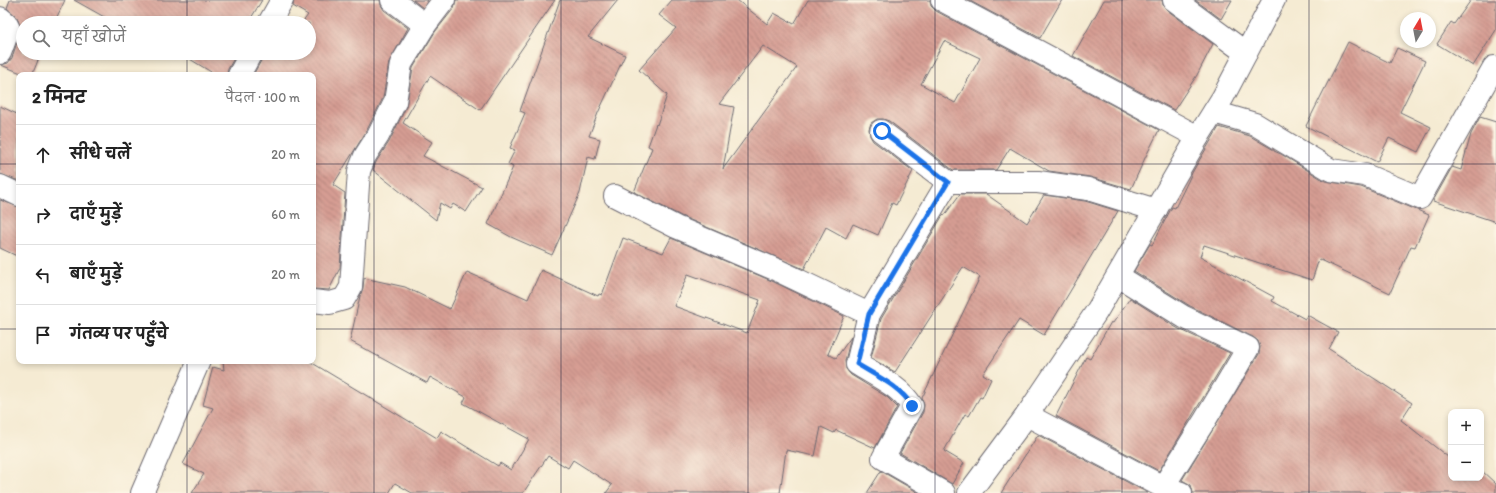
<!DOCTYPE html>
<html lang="hi">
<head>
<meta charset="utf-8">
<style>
  :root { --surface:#fff; --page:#f2f2f2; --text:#222; --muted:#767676; --line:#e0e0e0 }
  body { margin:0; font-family:Itim,"Playpen Sans Deva",sans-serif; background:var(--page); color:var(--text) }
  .controls { position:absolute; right:12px; bottom:12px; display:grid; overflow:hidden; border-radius:8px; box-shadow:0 2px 6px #0003 }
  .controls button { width:36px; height:36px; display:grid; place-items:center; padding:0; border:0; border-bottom:1px solid var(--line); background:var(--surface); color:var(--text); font:20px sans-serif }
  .compass { position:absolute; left:1400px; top:12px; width:36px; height:36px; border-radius:50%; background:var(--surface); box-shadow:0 2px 6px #0003; rotate:10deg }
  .stop { position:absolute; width:12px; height:12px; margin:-9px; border:3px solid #1a73e8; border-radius:50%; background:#fff }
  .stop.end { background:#1a73e8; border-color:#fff; box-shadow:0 1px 4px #0008 }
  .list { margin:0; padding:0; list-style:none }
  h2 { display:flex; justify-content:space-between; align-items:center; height:52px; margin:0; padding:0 16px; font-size:17px }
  h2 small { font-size:13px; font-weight:400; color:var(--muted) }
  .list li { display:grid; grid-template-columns:26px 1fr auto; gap:12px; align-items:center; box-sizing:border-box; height:60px; padding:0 16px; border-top:1px solid var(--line) }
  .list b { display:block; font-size:15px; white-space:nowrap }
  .list em { font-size:13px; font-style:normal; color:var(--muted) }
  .icon { flex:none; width:22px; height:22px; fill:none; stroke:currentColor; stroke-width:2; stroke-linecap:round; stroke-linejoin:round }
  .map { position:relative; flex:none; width:1496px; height:493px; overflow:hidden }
  .search { position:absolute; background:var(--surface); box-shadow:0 2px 6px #0003; left:16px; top:16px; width:300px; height:44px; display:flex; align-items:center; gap:10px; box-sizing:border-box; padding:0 14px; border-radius:22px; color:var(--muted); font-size:15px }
  .panel { position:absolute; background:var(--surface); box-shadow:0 2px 6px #0003; left:16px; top:72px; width:300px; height:292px; border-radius:8px }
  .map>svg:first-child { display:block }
  .building { fill:url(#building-back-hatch); fill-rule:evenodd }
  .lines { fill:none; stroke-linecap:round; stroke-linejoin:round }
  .minor-casing { stroke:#6c6870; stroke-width:24 }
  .major-casing { stroke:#6c6870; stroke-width:24 }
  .minor { stroke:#fff; stroke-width:22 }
  .major { stroke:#fff; stroke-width:22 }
  .route { stroke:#1a73e8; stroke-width:5 }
  .grid { fill:none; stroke:#22223b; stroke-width:1; stroke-opacity:0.55 }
</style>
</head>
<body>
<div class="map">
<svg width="1496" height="493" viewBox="0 0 1496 493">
  <defs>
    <pattern id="building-back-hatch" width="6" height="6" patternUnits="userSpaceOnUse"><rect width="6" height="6" fill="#d69d93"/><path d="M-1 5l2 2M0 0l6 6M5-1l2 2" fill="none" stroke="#ad8079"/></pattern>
  </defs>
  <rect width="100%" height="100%" fill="#fcf5e5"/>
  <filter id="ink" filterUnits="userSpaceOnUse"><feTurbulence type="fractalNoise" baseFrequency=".025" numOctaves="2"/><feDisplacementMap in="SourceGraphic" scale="8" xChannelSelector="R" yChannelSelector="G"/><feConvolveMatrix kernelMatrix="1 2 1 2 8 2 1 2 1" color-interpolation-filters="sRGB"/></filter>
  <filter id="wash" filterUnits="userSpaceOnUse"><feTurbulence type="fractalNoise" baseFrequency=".012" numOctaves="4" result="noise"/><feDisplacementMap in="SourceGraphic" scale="16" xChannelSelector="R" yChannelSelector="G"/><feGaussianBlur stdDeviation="0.9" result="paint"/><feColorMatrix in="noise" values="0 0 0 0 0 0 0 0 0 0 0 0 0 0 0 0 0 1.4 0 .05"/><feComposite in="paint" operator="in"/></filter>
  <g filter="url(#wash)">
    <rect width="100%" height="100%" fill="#f5ebd3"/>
    <g id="blocks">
      <g class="building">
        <path d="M10,0H65L54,23H23V53H41L32,75H26L1,65L8,63L12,58L21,29L17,17L7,8Z"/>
        <path d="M74,0H262L248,23H115Z"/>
        <path d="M294,0H380L381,5L384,10L408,28L389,62L383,98L367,130L333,185L345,193L340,268L329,290L313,289V75H253L262,59L263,53H309V23H302L308,15L293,6Z"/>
        <path d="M413,0H428L423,8Z"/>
        <path d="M456,0H555L480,110L430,76L403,123L432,142L423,156L482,187L466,212L453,204L450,209L440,203L436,220L373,170L376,162L389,142L406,107L413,68L435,32L454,8Z"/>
        <path d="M560,0H618L588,37L625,55L598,113L589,136L600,139L595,159L588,157L580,193L552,255L511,237L488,224L513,167L508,164L515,150L510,148L525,113L520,111Z"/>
        <path d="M672,0H737L767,24L774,13L794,24L808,0H930L931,6L936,11L1159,130L1145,158L1131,189L1090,177L1049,171L1010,148L996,170H953L889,121L883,119H877L871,123L869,129L870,136L873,141L913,171L896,205L892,203L878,235L853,224L846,238L826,227L804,269L681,216L634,192L652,148L648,146L656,124L657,125L667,95L639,70L676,28L659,15ZM944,41L980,58L955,103L921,84ZM763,46L797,67L723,169L734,107L719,104Z"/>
        <path d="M968,0H1062L1040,38Z"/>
        <path d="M1104,0H1162L1163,5L1167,10L1213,44L1197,75L1174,110L1073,56Z"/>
        <path d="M1195,0H1232L1221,19Z"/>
        <path d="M1471,0H1496V30L1473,66L1437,44L1451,22L1454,24Z"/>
        <path d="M1348,42L1390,63L1397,48L1425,61L1400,112L1431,127L1418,152L1389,138L1377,162L1306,126Z"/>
        <path d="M180,53H237L228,69L227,75H216Z"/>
        <path d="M0,106L19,115V181L0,174Z"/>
        <path d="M1480,117L1496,122V222L1433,201L1452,167L1461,170L1471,134Z"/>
        <path d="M1219,127L1250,136L1274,150V151L1281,154L1325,181L1361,187L1429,215L1415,247L1411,246L1390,293L1319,259L1312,280L1204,245L1200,257L1274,297L1272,301L1305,319L1307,315L1338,332L1329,349L1412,403L1401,420L1448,457L1451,454V478H1481V470L1496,484V493H1193L1191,485L1182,480L1259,354L1260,347L1258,341L1253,337L1190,306L1134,271L1150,244L1152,245L1172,207L1175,208L1193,171Z"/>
        <path d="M960,194H986L1027,223L1044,195L1085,201L1118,211L1044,335L1019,320L983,374L991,379L982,398L980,397L969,416L965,414L944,451L964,463L952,484L900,453L923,412L924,405L922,398L980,277L963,267L895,372L871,358L881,319L943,215L944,216Z"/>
        <path d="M0,200L19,207V257L0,248Z"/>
        <path d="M623,238L663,253L671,238L772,281L844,316L828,354L836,358L851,337L845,361L846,369L851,375L887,397L897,407L875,448L836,430L834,433L821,427L815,456L786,450L780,493H606L612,485L573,460L568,468L548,456L523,493H412L395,483L389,493H192L204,474L183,464L213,408L203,405L213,367L224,370L223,361H309L437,438L441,431L498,466L500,463L511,470L529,439L463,403L466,397L430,377L427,383L350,341L360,296L363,288L364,278L405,287L450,309L467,272L528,299L541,270L598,296L599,294L602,295ZM688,274L760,300L747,333L674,306Z"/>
        <path d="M1130,298L1177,328L1230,353L1159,471L1056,416L1086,357L1090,359L1111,322L1113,323Z"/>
        <path d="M1038,435L1148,493H1001Z"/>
        <path d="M881,471L919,493H867Z"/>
      </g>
    </g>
  </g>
  <g filter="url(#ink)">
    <use href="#blocks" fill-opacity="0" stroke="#6c6870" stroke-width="1"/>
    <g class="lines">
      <g class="minor-casing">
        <g id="minor">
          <path d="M392,0L425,25L444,0"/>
          <path d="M942,0L1198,137"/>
          <path d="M1174,0L1246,53"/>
          <path d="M0,18L6,23L9,29L0,53"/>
          <path d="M269,23L282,0"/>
          <path d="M239,75L251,53"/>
          <path d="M1214,112L1255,124L1331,170L1365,175L1420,198L1494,67L1496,68"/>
          <path d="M881,131L948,182H1038L1088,189L1156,210"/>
          <path d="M0,186L19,195"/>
          <path d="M615,196L676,227L777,270L869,314"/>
          <path d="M1118,276L1184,317L1248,348L1205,420L1163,487"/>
          <path d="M313,301L330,303L344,299L351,287L359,171L365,156L378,136L395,102L401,64L425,25"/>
          <path d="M1027,415L1163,487L1181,493"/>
          <path d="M142,493L199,361"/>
          <path d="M944,493L883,458L912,406C900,386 876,376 857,364L869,314L948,182"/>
        </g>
      </g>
      <g class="major-casing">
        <path id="major" d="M969,493L1027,415L1097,311L1198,137L1223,97L1274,0"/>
      </g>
      <use href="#minor" class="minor"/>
      <use href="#major" class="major"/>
    </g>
  </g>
  <g class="lines" filter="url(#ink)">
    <path class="route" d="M882,131L948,182L869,314L857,364C876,376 900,386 912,406"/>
  </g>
  <path class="grid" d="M187,0V23M374,0V493M561,0V493M748,0V493M935,0V493M1122,0V493M1309,0V493M187,53V75M0,164H19M313,164H1496M0,329H19M313,329H1496M187,361V493"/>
</svg>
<div class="controls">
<button>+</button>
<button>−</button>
</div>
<svg class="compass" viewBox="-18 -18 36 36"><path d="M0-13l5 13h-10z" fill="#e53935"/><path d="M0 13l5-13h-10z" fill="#767676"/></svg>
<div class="stop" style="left:882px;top:131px"></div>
<div class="stop end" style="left:912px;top:406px"></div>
<div class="search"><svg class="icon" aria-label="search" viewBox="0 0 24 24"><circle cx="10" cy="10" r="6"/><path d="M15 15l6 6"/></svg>यहाँ खोजें</div>
<section class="panel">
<h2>2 मिनट<small>पैदल · 100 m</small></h2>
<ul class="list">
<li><svg class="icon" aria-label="ahead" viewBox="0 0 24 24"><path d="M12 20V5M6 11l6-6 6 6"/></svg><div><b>सीधे चलें</b></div><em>20 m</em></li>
<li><svg class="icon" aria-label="right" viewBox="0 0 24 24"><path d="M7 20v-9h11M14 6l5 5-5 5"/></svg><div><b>दाएँ मुड़ें</b></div><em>60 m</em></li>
<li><svg class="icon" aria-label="left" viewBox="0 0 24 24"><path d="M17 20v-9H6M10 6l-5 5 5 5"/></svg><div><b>बाएँ मुड़ें</b></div><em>20 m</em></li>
<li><svg class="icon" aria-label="arrive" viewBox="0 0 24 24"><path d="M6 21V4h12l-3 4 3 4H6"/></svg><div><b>गंतव्य पर पहुँचे</b></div></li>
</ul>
</section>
</div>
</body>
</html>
